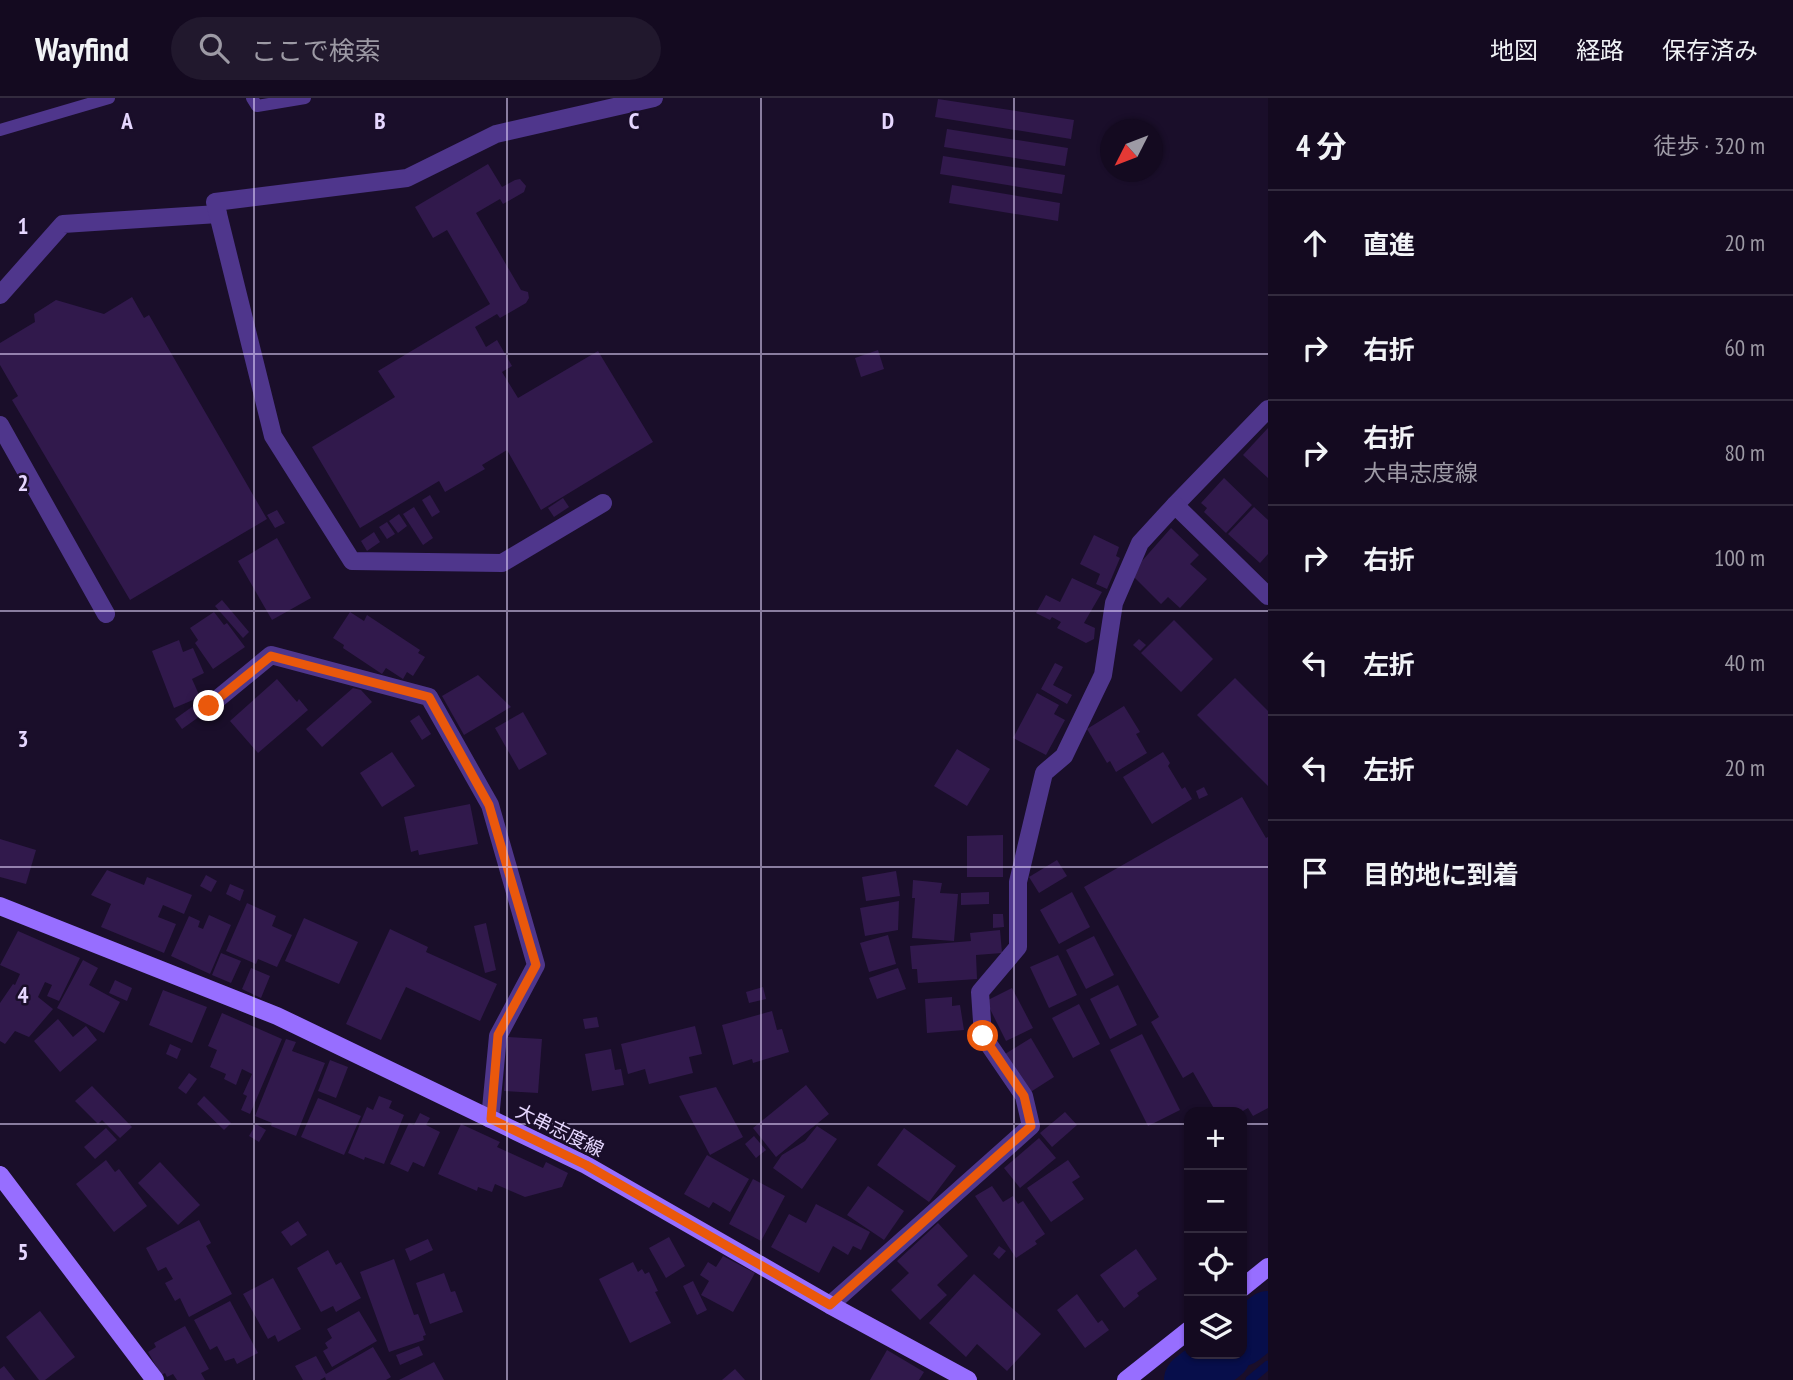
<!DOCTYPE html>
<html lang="ja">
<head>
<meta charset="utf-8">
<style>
  :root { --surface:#140a20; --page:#21182d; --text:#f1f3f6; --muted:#9d9aa5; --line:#332b3e }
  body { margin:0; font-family:"PT Sans Narrow","Noto Sans JP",sans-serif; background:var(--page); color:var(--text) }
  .controls { position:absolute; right:21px; bottom:21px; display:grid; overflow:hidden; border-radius:14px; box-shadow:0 2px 5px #0004 }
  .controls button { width:63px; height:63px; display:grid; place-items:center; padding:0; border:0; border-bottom:2px solid var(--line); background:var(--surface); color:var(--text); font:35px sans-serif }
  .compass { position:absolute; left:1100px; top:21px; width:63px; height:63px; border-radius:50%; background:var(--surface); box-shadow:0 2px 5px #0004; rotate:228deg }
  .stop { position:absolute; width:21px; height:21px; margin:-16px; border:5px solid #ea580c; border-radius:50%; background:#fff }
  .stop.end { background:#ea580c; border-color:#fff; box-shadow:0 2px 7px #0008 }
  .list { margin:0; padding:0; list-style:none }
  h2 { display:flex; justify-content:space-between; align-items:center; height:91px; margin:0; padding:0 28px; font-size:30px }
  h2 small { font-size:23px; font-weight:400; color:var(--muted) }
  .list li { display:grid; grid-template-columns:46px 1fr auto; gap:21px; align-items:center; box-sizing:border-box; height:105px; padding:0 28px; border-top:2px solid var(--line) }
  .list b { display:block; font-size:26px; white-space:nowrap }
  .list p { margin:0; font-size:23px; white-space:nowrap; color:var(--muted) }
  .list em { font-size:23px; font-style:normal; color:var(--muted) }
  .icon { flex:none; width:38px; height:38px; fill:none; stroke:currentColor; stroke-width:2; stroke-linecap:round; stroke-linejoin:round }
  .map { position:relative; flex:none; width:1268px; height:1282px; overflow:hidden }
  header { display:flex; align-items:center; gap:42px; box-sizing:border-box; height:98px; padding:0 35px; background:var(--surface); border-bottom:2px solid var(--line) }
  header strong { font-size:33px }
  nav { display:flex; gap:38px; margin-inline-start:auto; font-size:24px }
  .search { width:490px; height:63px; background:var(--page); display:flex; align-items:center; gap:18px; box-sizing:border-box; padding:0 24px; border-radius:38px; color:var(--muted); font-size:26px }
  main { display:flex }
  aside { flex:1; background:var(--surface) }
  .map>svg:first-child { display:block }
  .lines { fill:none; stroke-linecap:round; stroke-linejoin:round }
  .stream { stroke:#070e4b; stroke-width:9 }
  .river { stroke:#070e4b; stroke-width:54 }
  .building { fill:#31194c }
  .lane { stroke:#4f368c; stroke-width:12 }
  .street { stroke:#4f368c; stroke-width:18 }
  .secondary { stroke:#976eff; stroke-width:18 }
  .route { stroke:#ea580c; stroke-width:9 }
  .grid { fill:none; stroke:#e6d7ff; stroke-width:2; stroke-opacity:0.55 }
  .labels { text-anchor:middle; stroke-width:5; stroke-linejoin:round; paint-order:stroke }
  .street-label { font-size:19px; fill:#e6d7ff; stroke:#1a0e2a }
  .grid-label { font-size:23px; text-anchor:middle; font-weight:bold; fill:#e6d7ff; stroke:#1a0e2a; stroke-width:5; stroke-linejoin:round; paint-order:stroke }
</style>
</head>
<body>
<header>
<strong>Wayfind</strong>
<div class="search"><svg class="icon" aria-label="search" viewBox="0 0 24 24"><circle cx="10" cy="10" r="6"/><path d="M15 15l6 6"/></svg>ここで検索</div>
<nav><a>地図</a><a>経路</a><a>保存済み</a></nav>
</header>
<main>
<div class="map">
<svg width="1268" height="1282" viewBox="0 0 1268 1282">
  <rect width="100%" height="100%" fill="#1a0e2a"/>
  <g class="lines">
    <path class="stream" d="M1250,1282L1268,1267"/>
    <g class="river">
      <path d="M1242,1241L1268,1220"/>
      <path d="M1191,1282L1224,1256"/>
    </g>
  </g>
  <g class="building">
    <path d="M938,1L1074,22L1071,41L935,19Z"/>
    <path d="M947,31L1068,50L1065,68L944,49Z"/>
    <path d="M943,58L1065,77L1062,96L940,76Z"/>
    <path d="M488,66L502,89L515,82L520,81L526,88L524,94L503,106L500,101L476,115L521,192L528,194L529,200L526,205L500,220L497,216L475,229L486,249L497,242L512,268L502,274L518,300L598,253L653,344L541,412L507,352L482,367L485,371L445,394L439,383L360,430L312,349L395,299L378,273L490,206L447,132L433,140L415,109Z"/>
    <path d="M952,87L1060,105L1058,123L949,105Z"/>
    <path d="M132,199L144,220L149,217L267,421L130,502L12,302L18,298L0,267V245L35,224L34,216L56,202L104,216Z"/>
    <path d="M878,252L884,271L861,279L855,260Z"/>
    <path d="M1268,330V380L1243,357Z"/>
    <path d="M1224,380L1252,407L1226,435L1204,414L1207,410L1201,405Z"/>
    <path d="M430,397L440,414L432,419L422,402Z"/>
    <path d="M563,400L569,409L554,419L548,410Z"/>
    <path d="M414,409L433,440L423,447L403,416Z"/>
    <path d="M1254,409L1268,422V456L1260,465L1228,436Z"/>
    <path d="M277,412L285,425L275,430L267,417Z"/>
    <path d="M399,416L407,428L398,435L389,423Z"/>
    <path d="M387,424L395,436L387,441L379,429Z"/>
    <path d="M1171,430L1199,457L1190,466L1207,481L1180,510L1168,499L1161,506L1134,479L1142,463Z"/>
    <path d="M374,434L380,444L367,453L361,443Z"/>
    <path d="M1094,437L1119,449L1116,458L1120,460L1107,491L1096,486L1100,476L1080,466Z"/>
    <path d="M277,440L311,500L272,522L238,463Z"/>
    <path d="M1072,480L1102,494L1084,525L1095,530L1094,541L1086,545L1057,530L1061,524L1052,519L1050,522L1036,515L1046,497L1060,504Z"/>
    <path d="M222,502L249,534L243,540L215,508Z"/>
    <path d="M214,514L224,527L227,525L245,549L213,571L195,545L198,542L190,530Z"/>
    <path d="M350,514L364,523L367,517L420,552L418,555L425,559L413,578L407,574L403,581L386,570L382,576L343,550L344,547L333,540Z"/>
    <path d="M1174,522L1213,561L1181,594L1141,555Z"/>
    <path d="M1139,541L1146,547L1140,553L1133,547Z"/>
    <path d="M179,542L183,554L193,550L204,575L192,581L200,599L174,610L152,553Z"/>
    <path d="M1055,565L1063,569L1053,587L1072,597L1067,606L1041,591Z"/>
    <path d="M478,577L511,609L464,637L442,598Z"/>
    <path d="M1235,580L1268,613V688L1197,617Z"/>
    <path d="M277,581L297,604L299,601L308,612L258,655L230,623Z"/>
    <path d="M353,590L361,592L372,604L322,649L306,631Z"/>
    <path d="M1037,595L1059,607L1054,616L1065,622L1046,657L1013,640Z"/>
    <path d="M210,596L217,606L182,631L175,621Z"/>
    <path d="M1124,608L1140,634L1136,636L1147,655L1116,674L1110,663L1107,665L1087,631Z"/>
    <path d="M523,614L547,656L519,672L495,630Z"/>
    <path d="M419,617L431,636L422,642L410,623Z"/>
    <path d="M957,651L990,671L967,708L934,688Z"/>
    <path d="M392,654L415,688L382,709L360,675Z"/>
    <path d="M1163,654L1170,665L1168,668L1182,691L1185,689L1192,701L1152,726L1123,679Z"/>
    <path d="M1204,689L1208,697L1199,701L1196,693Z"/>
    <path d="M1242,699L1266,740L1268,739V1010L1253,1018L1248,1010L1241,1014H1216L1193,974L1183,980L1151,924L1159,919L1084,789Z"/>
    <path d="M470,706L478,746L419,757L418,752L411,754L404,719Z"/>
    <path d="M1003,737V779H967V738Z"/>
    <path d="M0,741L36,752L26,786L0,779Z"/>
    <path d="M1057,762L1067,778L1039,795L1029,779Z"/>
    <path d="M107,772L144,787L147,779L192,797L184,816L163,807L158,819L176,826L164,855L101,829L111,806L91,797Z"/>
    <path d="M896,773L900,798L866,803L862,779Z"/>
    <path d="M206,777L217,783L211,794L200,788Z"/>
    <path d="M913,782L942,785L940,795L958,796L954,843L912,840L915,800H912Z"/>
    <path d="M230,786L244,792L240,803L226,796Z"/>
    <path d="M989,794V806L961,807V795Z"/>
    <path d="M1072,794L1090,829L1059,846L1040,812Z"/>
    <path d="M899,803L898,832L865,838L860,810Z"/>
    <path d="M247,805L276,818L272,828L292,837L277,869L258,861L256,866L226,853Z"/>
    <path d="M993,816H1003L1004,829L993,830Z"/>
    <path d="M209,817L231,827L210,876L171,858L189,818L200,823L198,829L203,831Z"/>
    <path d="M304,820L358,844L339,886L285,863Z"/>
    <path d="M486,825L496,872L485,875L474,828Z"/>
    <path d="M390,831L428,849L426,854L497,886L480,923L406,889L381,942L346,926Z"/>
    <path d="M1000,832L1002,855L976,857L977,881L918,885L917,871H912L910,848L971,843L970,835Z"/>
    <path d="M18,833L80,860L59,903L47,898L52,887L45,884L38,899L53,911L29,939L15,933L5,946L0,943V905L13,886L15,887L20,876L0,867Z"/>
    <path d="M888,837L896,866L869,874L860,845Z"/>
    <path d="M1094,838L1114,877L1086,891L1066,852Z"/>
    <path d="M221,855L241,863L231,885L212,877Z"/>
    <path d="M1058,857L1077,897L1049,910L1030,869Z"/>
    <path d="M83,862L98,870L89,887L120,904L104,935L57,910Z"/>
    <path d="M251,870L270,878L261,900L242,891Z"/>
    <path d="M898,870L906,891L877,901L869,880Z"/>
    <path d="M115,882L132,890L127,903L109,895Z"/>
    <path d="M1118,887L1137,927L1110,941L1090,901Z"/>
    <path d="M763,889L766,901L749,905L746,894Z"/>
    <path d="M1012,890L1033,930L1006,943L986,903Z"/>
    <path d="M163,892L207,909L192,945L149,927Z"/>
    <path d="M952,899V908L960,907L964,932L927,935L925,901Z"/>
    <path d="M1079,906L1100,946L1073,960L1052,920Z"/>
    <path d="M772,913L777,932L782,931L789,954L753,965L752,961L733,967L722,927Z"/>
    <path d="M222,915L282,941L250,1016L241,1012L247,998L243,996L252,976L242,971L236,987L224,981L226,976L210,969L217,952L208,948Z"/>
    <path d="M597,919L599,929L585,931L583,921Z"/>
    <path d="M58,921L73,939L86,928L97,942L60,974L34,943Z"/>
    <path d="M695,928L702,956L689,959L693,975L649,986L645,971L628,976L621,946Z"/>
    <path d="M1142,936L1180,1012L1148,1028L1110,952Z"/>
    <path d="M508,939L542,941L538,995L504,993Z"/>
    <path d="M1031,940L1054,979L1029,995L1005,956Z"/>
    <path d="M286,941L296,944L292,953L325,965L296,1038L271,1028L272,1025L255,1018Z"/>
    <path d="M170,946L181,951L177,961L166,956Z"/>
    <path d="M611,951L615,972L621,971L624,987L592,993L585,956Z"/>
    <path d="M330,962L348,969L336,1000L318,993Z"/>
    <path d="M189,975L197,981L186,996L178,990Z"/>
    <path d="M806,987L829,1016L776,1059L753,1030Z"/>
    <path d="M92,988L132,1029L120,1040L102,1022L98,1026L75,1003Z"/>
    <path d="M716,989L743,1039L710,1057L679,998Z"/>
    <path d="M204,998L231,1025L224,1032L197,1006Z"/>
    <path d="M379,998L392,1003L389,1010L404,1017L384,1066L365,1059L364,1062L348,1055L367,1009L373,1012Z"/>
    <path d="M318,1000L361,1018L344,1057L301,1039Z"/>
    <path d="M1065,1014L1077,1027L1052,1049L1040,1035Z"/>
    <path d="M420,1015L430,1020L426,1027L440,1034L424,1069L413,1064L408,1074L390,1066L409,1025L414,1027Z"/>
    <path d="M256,1026L266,1032L259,1044L249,1038Z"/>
    <path d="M461,1026L500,1044L497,1049L543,1070L546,1064L568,1075L562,1089L525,1099L495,1086L492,1094L478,1089L477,1093L438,1076Z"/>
    <path d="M817,1028L837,1041L802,1091L773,1070L782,1057L805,1043Z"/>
    <path d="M106,1030L117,1042L95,1061L84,1049Z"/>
    <path d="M904,1030L956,1068L929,1104L877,1067Z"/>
    <path d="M754,1038L766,1052L756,1060L745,1046Z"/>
    <path d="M1039,1040L1056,1060L1020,1090L1004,1070Z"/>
    <path d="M707,1057L749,1081L730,1114L713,1104L709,1110L684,1096Z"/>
    <path d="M106,1062L115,1074L119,1071L147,1108L114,1134L76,1086Z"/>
    <path d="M1068,1062L1080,1079L1072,1084L1084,1101L1051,1124L1027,1090Z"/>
    <path d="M160,1064L200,1107L178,1127L138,1085Z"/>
    <path d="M753,1081L785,1098L761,1143L729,1126Z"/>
    <path d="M868,1088L904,1113L884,1142L847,1117Z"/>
    <path d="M992,1088L1003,1104L1013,1098L1018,1106L1023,1103L1045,1136L1035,1143L1037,1146L1016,1160L975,1098Z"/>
    <path d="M816,1106L870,1134L861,1152L853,1148L848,1157L833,1148L819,1175L771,1149L789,1116L806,1125Z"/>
    <path d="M199,1122L211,1145L206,1148L232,1196L189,1219L180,1200L175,1203L165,1185L173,1181L166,1169L158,1173L146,1150Z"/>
    <path d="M298,1123L307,1137L291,1148L281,1134Z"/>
    <path d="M938,1125L968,1158L937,1187L947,1197L920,1222L891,1192L909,1175L897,1163Z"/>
    <path d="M669,1139L685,1168L666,1180L649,1150Z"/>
    <path d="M428,1141L433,1152L410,1163L405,1151Z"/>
    <path d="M999,1148L1006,1153L999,1161L993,1156Z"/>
    <path d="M1136,1151L1157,1181L1137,1195L1139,1198L1124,1210L1100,1177Z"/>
    <path d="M328,1152L336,1167L341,1164L361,1200L336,1214L333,1208L321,1214L297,1170Z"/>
    <path d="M723,1158L755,1175L733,1214L701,1197L709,1183L700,1177L708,1164L716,1169Z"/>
    <path d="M394,1161L414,1217L418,1216L426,1237L423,1238L424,1242L389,1254L360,1174Z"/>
    <path d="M633,1164L638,1174L642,1171L645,1176L649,1174L658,1193L655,1194L671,1225L630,1245L599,1181Z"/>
    <path d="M444,1175L451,1194L455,1193L463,1214L430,1226L416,1185Z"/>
    <path d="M974,1176L1041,1236L1007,1273L977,1246L966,1259L929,1225Z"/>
    <path d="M273,1180L301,1231L278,1244L275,1237L268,1241L243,1196Z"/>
    <path d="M693,1183L707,1212L697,1217L683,1188Z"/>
    <path d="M1077,1196L1098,1225L1102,1222L1109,1232L1085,1250L1057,1212Z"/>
    <path d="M230,1203L258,1255L237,1266L234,1260L225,1263L217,1248L210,1252L194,1222Z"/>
    <path d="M40,1213L75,1259L45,1282H39L6,1239Z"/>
    <path d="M359,1213L377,1243L332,1269L323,1253L328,1250L325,1245L332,1240L327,1231Z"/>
    <path d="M185,1228L209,1271L201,1275L205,1282H177L173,1276L167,1279L165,1275L161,1277L148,1254L156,1249L154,1245Z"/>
    <path d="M419,1248L423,1257L400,1267L396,1257Z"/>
    <path d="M373,1249L391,1279L386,1282H326L325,1279L320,1282H303L295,1268L316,1258L326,1276Z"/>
    <path d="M887,1252L924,1274L919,1282H870Z"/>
    <path d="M434,1264L444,1282H399Z"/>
    <path d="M4,1268L15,1282H0V1271Z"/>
    <path d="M735,1271L745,1282H722Z"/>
  </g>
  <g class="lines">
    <g class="lane">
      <path d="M252,0L257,8L305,0"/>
      <path d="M0,32L109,0"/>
    </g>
    <g class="street">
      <path d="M0,197L63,126L218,116"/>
      <path d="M0,327L106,516"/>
      <path d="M603,405L502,465L352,463L273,338L215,104L407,80L496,36L654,0"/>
      <path d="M1175,407L1268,311"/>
      <path d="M209,608L271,557L429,599L490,707L536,867L498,938L490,1021"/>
      <path d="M830,1207L1031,1028L1024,998L983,938L980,894L1018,849V784L1044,675L1064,658L1103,577L1114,505L1140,445L1175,407L1268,498"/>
    </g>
    <g class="secondary">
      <path d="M0,808L277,918L586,1067L830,1207L968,1282"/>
      <path d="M0,1077L155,1282"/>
      <path d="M1242,1190L1268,1169"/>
      <path d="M1126,1282L1189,1232"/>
    </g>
  </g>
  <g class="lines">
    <path class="route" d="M209,608L271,558L429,599L489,707L536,867L498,937L491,1021L586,1067L830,1207L1031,1028L1024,998L983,938"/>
  </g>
  <path class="grid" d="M254,0V1282M507,0V1282M761,0V1282M1014,0V1282M0,256H1268M0,513H1268M0,769H1268M0,1026H1189M1242,1026H1268"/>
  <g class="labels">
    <g class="street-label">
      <text transform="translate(560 1032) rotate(26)" y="7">大串志度線</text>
    </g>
  </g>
  <g class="grid-label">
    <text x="127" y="31">A</text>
    <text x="380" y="31">B</text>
    <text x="634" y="31">C</text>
    <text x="888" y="31">D</text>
    <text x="23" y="136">1</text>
    <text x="23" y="393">2</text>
    <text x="23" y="649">3</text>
    <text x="23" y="905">4</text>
    <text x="23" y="1162">5</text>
  </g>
</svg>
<div class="controls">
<button>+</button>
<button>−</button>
<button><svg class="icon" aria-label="locate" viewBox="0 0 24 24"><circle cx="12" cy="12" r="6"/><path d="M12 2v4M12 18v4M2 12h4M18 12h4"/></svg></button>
<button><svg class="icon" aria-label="layers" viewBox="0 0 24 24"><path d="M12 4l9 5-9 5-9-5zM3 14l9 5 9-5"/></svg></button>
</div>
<svg class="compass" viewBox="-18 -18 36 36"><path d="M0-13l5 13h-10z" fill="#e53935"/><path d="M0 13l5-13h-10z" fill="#9d9aa5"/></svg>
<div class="stop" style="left:983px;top:938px"></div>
<div class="stop end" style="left:209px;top:608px"></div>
</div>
<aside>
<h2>4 分<small>徒歩 · 320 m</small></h2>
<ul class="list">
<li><svg class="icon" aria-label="ahead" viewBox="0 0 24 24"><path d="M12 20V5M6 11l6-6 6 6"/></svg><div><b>直進</b></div><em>20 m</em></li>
<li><svg class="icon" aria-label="right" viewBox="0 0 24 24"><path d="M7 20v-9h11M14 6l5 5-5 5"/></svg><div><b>右折</b></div><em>60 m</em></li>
<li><svg class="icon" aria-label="right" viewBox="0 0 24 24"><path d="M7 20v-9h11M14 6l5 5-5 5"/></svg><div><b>右折</b><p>大串志度線</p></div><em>80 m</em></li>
<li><svg class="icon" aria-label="right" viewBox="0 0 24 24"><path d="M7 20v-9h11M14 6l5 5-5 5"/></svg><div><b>右折</b></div><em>100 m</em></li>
<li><svg class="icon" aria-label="left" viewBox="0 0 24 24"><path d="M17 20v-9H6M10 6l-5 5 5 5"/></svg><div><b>左折</b></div><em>40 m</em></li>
<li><svg class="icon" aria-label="left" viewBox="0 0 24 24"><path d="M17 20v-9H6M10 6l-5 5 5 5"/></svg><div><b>左折</b></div><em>20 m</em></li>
<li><svg class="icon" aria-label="arrive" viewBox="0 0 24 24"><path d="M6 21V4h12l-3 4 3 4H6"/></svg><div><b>目的地に到着</b></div></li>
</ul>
</aside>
</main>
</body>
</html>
